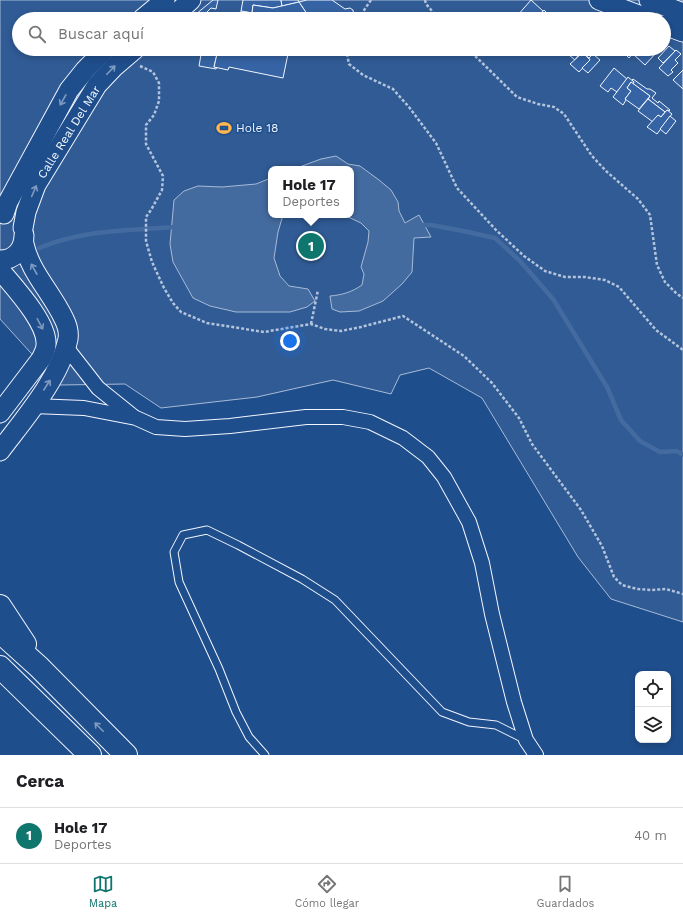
<!DOCTYPE html>
<html lang="es">
<head>
<meta charset="utf-8">
<style>
  :root { --surface:#fff; --page:#f2f2f2; --text:#202124; --muted:#757577; --line:#e0e0e0; --accent:#0f766e }
  body { margin:0; font-family:"Work Sans",sans-serif; background:var(--page); color:var(--text) }
  .controls { position:absolute; right:12px; bottom:12px; display:grid; overflow:hidden; border-radius:8px; box-shadow:0 2px 6px #0003 }
  .controls button { width:36px; height:36px; display:grid; place-items:center; padding:0; border:0; border-bottom:1px solid var(--line); background:var(--surface); color:var(--text); font:20px sans-serif }
  .you { position:absolute; left:290px; top:341px; width:14px; height:14px; margin:-10px; border:3px solid #fff; border-radius:50%; background:#1a73e8; box-shadow:0 0 0 6px #1a73e833 }
  .badge { display:grid; place-items:center; width:26px; height:26px; border-radius:50%; background:var(--accent); color:#fff; font-size:13px; font-weight:700 }
  .pin { position:absolute; translate:-50% -50%; border:2px solid #fff; box-shadow:0 1px 4px #0006 }
  .popup { position:absolute; left:268px; top:166px; width:86px; height:52px; box-sizing:border-box; display:grid; place-content:center; border-radius:8px; background:var(--surface); filter:drop-shadow(0 1px 3px #0005); font-size:13px; white-space:nowrap; color:var(--muted) }
  .popup b { font-size:15px; color:var(--text) }
  .popup::after { content:''; position:absolute; left:50%; top:100%; margin-left:-8px; border:8px solid transparent; border-top-color:var(--surface) }
  .list { margin:0; padding:0; list-style:none }
  h2 { display:flex; justify-content:space-between; align-items:center; height:52px; margin:0; padding:0 16px; font-size:17px }
  h2 small { font-size:13px; font-weight:400; color:var(--muted) }
  .list li { display:grid; grid-template-columns:26px 1fr auto; gap:12px; align-items:center; box-sizing:border-box; height:56px; padding:0 16px; border-top:1px solid var(--line) }
  .list b { display:block; font-size:15px; white-space:nowrap }
  .list p { margin:0; font-size:13px; white-space:nowrap; color:var(--muted) }
  .list em { font-size:13px; font-style:normal; color:var(--muted) }
  .icon { flex:none; width:22px; height:22px; fill:none; stroke:currentColor; stroke-width:2; stroke-linecap:round; stroke-linejoin:round }
  .map { position:relative; flex:none; width:683px; height:755px; overflow:hidden }
  .search { position:absolute; background:var(--surface); box-shadow:0 2px 6px #0003; left:12px; right:12px; top:12px; height:44px; display:flex; align-items:center; gap:10px; box-sizing:border-box; padding:0 14px; border-radius:22px; color:var(--muted); font-size:15px }
  .sheet { height:108px; background:var(--surface) }
  nav { display:flex; justify-content:space-around; align-items:center; box-sizing:border-box; height:56px; border-top:1px solid var(--line); background:var(--surface); font-size:11px; color:var(--muted) }
  nav a { display:grid; justify-items:center; gap:2px }
  nav .on { color:var(--accent) }
  .map>svg:first-child { display:block }
  .green { fill:#305b95; stroke:#a8bbd7; fill-rule:evenodd }
  .water { fill:#446ba0; stroke:#a8bbd7 }
  .lines { fill:none; stroke-linecap:round; stroke-linejoin:round }
  .stream { stroke:#446ba0; stroke-width:4.5 }
  .building { fill:#3563a3; stroke:#f2f6ff }
  .lane-casing { stroke:#f2f6ff; stroke-width:9 }
  .street-casing { stroke:#f2f6ff; stroke-width:16 }
  .secondary-casing { stroke:#f2f6ff; stroke-width:21 }
  .highway-casing { stroke:#f2f6ff; stroke-width:24 }
  .path { stroke:#b3c4dc; stroke-width:2.5; stroke-dasharray:3 2; stroke-linecap:butt }
  .lane { stroke:#1f4e8c; stroke-width:7 }
  .street { stroke:#1f4e8c; stroke-width:14 }
  .secondary { stroke:#1f4e8c; stroke-width:19 }
  .highway { stroke:#1f4e8c; stroke-width:22 }
  .oneway { stroke:#7e9ac0 }
  .labels { text-anchor:middle; stroke-width:3; stroke-linejoin:round; paint-order:stroke }
  .poi-label { font-size:12px; fill:#f2f6ff; stroke:#1f4e8c; text-anchor:start }
  .street-label { font-size:12px; fill:#f2f6ff; stroke:#1f4e8c }
</style>
</head>
<body>
<div class="map">
<svg width="683" height="755" viewBox="0 0 683 755">
  <rect width="100%" height="100%" fill="#1f4e8c"/>
  <path class="green" d="M0,0H683V622L611,599L578,557L482,398L429,368L400,375L391,394L333,380L257,397L161,408L125,384L60,385L0,319ZM19,19H664V49H19ZM271,169H351V215H271Z"/>
  <g class="water">
    <path d="M336,156L348,164L360,166L379,180L391,190L398,202L399,211L405,223L419,215L431,237L414,238L412,272L402,284L383,301L359,311L340,312L332,309L330,296C342,295 352,292 362,285L364,274L361,267L368,242L369,231L361,223L344,215H351V169H294L321,159Z"/>
    <path d="M271,178V215H283L278,232L274,258L280,276L289,286L308,289L315,301L307,307L290,312H236L210,306L193,298L173,262L170,244L174,200L184,191L198,186L222,187L256,184Z"/>
  </g>
  <g class="lines">
    <g class="stream">
      <path d="M421,225H431L463,231L495,238L520,261L553,299L607,387L621,420L640,441L660,452L677,451L683,455"/>
      <path d="M39,248C83,230 129,230 176,227"/>
    </g>
  </g>
  <g class="building">
    <path d="M213,0H218L216,9L211,8L207,12L204,19H190Z"/>
    <path d="M243,0H281L282,6L273,8L253,5L252,13L241,11Z"/>
    <path d="M281,0H298L299,2L282,6Z"/>
    <path d="M307,0H332L345,9L350,8L353,10L354,16L351,19H312L309,17L299,2Z"/>
    <path d="M531,0L543,11L536,19H520L517,16Z"/>
    <path d="M299,2L309,17L304,19H239L241,11L252,13L253,5L273,8Z"/>
    <path d="M544,10L550,16L549,17L548,16L545,19H536Z"/>
    <path d="M669,46L675,51L663,63L658,58Z"/>
    <path d="M202,49L204,50V52L217,54L214,67H217L216,69L199,66Z"/>
    <path d="M204,49H289L283,78L229,67L228,70L214,67L217,54L204,52Z"/>
    <path d="M562,49H587L593,54L589,58L581,51L575,60Z"/>
    <path d="M620,49H635L633,51L634,52L629,58Z"/>
    <path d="M635,49H652L656,53L645,65L633,54L634,52L633,51Z"/>
    <path d="M676,50L681,54L675,60L678,63L671,70L673,72L668,76L659,68Z"/>
    <path d="M581,51L590,60L579,72L570,64L579,56L578,55Z"/>
    <path d="M593,54L600,60L588,73L582,68L590,60L589,58Z"/>
    <path d="M614,68L627,79L617,92L611,88L608,92L600,86Z"/>
    <path d="M683,70V89L673,80Z"/>
    <path d="M628,77L634,82L633,84L631,82L627,88L631,91L625,99L626,100L623,105L613,97Z"/>
    <path d="M633,79L647,89H650L656,93L652,98L658,103L659,101L670,110L669,111L667,110L665,112L648,99L650,96L633,84L634,82L632,80Z"/>
    <path d="M631,82L650,96L639,109L625,99L631,91L627,88Z"/>
    <path d="M648,99L665,112L661,117L658,115L653,122L638,111Z"/>
    <path d="M667,110L672,114L657,134L647,127L658,115L661,117Z"/>
    <path d="M670,116L676,121L666,134L660,129Z"/>
  </g>
  <g class="lines">
    <g class="lane-casing">
      <path id="lane" d="M265,755L249,737L236,712L219,669L179,582L174,552L183,535L207,530L238,545L302,579L335,600L442,712L469,722L496,725L526,740"/>
    </g>
    <g class="street-casing">
      <g id="street">
        <path d="M66,347L98,388L134,417"/>
        <path d="M33,406L84,408L136,418L156,427L185,429L230,426L306,417H343L370,422L403,438L428,457L444,477L469,522L482,563L492,614L514,702L526,740L536,755"/>
      </g>
    </g>
    <g class="secondary-casing">
      <g id="secondary">
        <path d="M599,0L649,19"/>
        <path d="M649,0L683,13"/>
        <path d="M142,19L165,0"/>
        <path d="M170,19L191,0"/>
        <path d="M664,25L683,32"/>
        <path d="M4,214L8,202L69,90L85,70L106,49"/>
        <path d="M23,228L26,212L36,185L97,85L114,67L135,49"/>
        <path d="M0,260C15,260 24,249 24,235"/>
        <path d="M0,270C14,287 48,323 46,345C46,350 43,355 41,359L0,413"/>
        <path d="M0,451C24,419 60,378 68,339C69,333 67,325 64,319C52,293 30,272 24,244"/>
      </g>
    </g>
    <g class="highway-casing">
      <g id="highway">
        <path d="M0,606L25,644"/>
        <path d="M0,632L39,667L126,755"/>
        <path d="M0,667L90,755"/>
      </g>
    </g>
    <g class="path">
      <path d="M425,0L426,4L439,19"/>
      <path d="M358,19L371,0"/>
      <path d="M346,49L349,64L363,75L393,89L409,107L436,143L457,188L496,230L524,256L545,271L565,277H585L605,280L619,287L656,330L683,350"/>
      <path d="M468,49L517,97L538,104L554,107L564,114L592,156L606,171L638,199L650,215L657,265L665,282L676,293L683,298"/>
      <path d="M140,66L153,72L159,83V101L154,115L146,125V144L163,176L162,190L151,210L146,217V241L152,262L164,288L173,303L181,312L207,323L264,332L311,324L325,329L341,331L361,327L403,316L464,356L492,383L519,418L532,444L581,510L602,546L614,577L622,585L637,589L651,590L666,589L683,594"/>
      <path d="M311,324L318,290"/>
    </g>
    <use href="#lane" class="lane"/>
    <use href="#street" class="street"/>
    <use href="#secondary" class="secondary"/>
    <use href="#highway" class="highway"/>
  </g>
  <defs><path id="oneway-shaft" d="M-6 0H5M1.5-3L5.5 0L1.5 3" fill="none" stroke-width="1.6" stroke-linecap="round" stroke-linejoin="round"/></defs>
  <g class="oneway">
    <use href="#oneway-shaft" transform="translate(111 70) rotate(-46)"/>
    <use href="#oneway-shaft" transform="translate(63 100) rotate(119)"/>
    <use href="#oneway-shaft" transform="translate(34 191) rotate(-67)"/>
    <use href="#oneway-shaft" transform="translate(34 269) rotate(-119)"/>
    <use href="#oneway-shaft" transform="translate(40 324) rotate(62)"/>
    <use href="#oneway-shaft" transform="translate(47 385) rotate(-57)"/>
    <use href="#oneway-shaft" transform="translate(99 727) rotate(-135)"/>
  </g>
  <defs>
    <g id="stadium-bare" transform="scale(1.2)"><path d="M0-5a6.5 5 0 1 0 0 10a6.5 5 0 1 0 0-10ZM-3.5-1.8h7v3.6h-7Z" fill="#ffb74d" stroke="#1f4e8c" stroke-width="2.5" paint-order="stroke"/></g>
  </defs>
  <g fill-rule="evenodd">
    <use href="#stadium-bare" x="224" y="128"/>
  </g>
  <g class="labels">
    <g class="poi-label">
      <text x="236" y="132">Hole 18</text>
    </g>
    <g class="street-label">
      <text transform="translate(69 132) rotate(-58)" y="4">Calle Real Del Mar</text>
    </g>
  </g>
</svg>
<div class="controls">
<button><svg class="icon" aria-label="locate" viewBox="0 0 24 24"><circle cx="12" cy="12" r="6"/><path d="M12 2v4M12 18v4M2 12h4M18 12h4"/></svg></button>
<button><svg class="icon" aria-label="layers" viewBox="0 0 24 24"><path d="M12 4l9 5-9 5-9-5zM3 14l9 5 9-5"/></svg></button>
</div>
<div class="you"></div>
<div class="pin badge" style="left:311px;top:246px">1</div>
<div class="popup"><b>Hole 17</b>Deportes</div>
<div class="search"><svg class="icon" aria-label="search" viewBox="0 0 24 24"><circle cx="10" cy="10" r="6"/><path d="M15 15l6 6"/></svg>Buscar aquí</div>
</div>
<section class="sheet">
<h2>Cerca<small></small></h2>
<ul class="list">
<li><span class="badge">1</span><div><b>Hole 17</b><p>Deportes</p></div><em>40 m</em></li>
</ul>
</section>
<nav>
<a class="on"><svg class="icon" aria-label="map" viewBox="0 0 24 24"><path d="M3 6l6-2 6 2 6-2v14l-6 2-6-2-6 2zM9 4v14M15 6v14"/></svg>Mapa</a>
<a><svg class="icon" aria-label="directions" viewBox="0 0 24 24"><path d="M12 3l9 9-9 9-9-9zM9 14v-3h6M13 9l2 2-2 2"/></svg>Cómo llegar</a>
<a><svg class="icon" aria-label="saved" viewBox="0 0 24 24"><path d="M7 4h10v16l-5-4-5 4z"/></svg>Guardados</a>
</nav>
</body>
</html>
